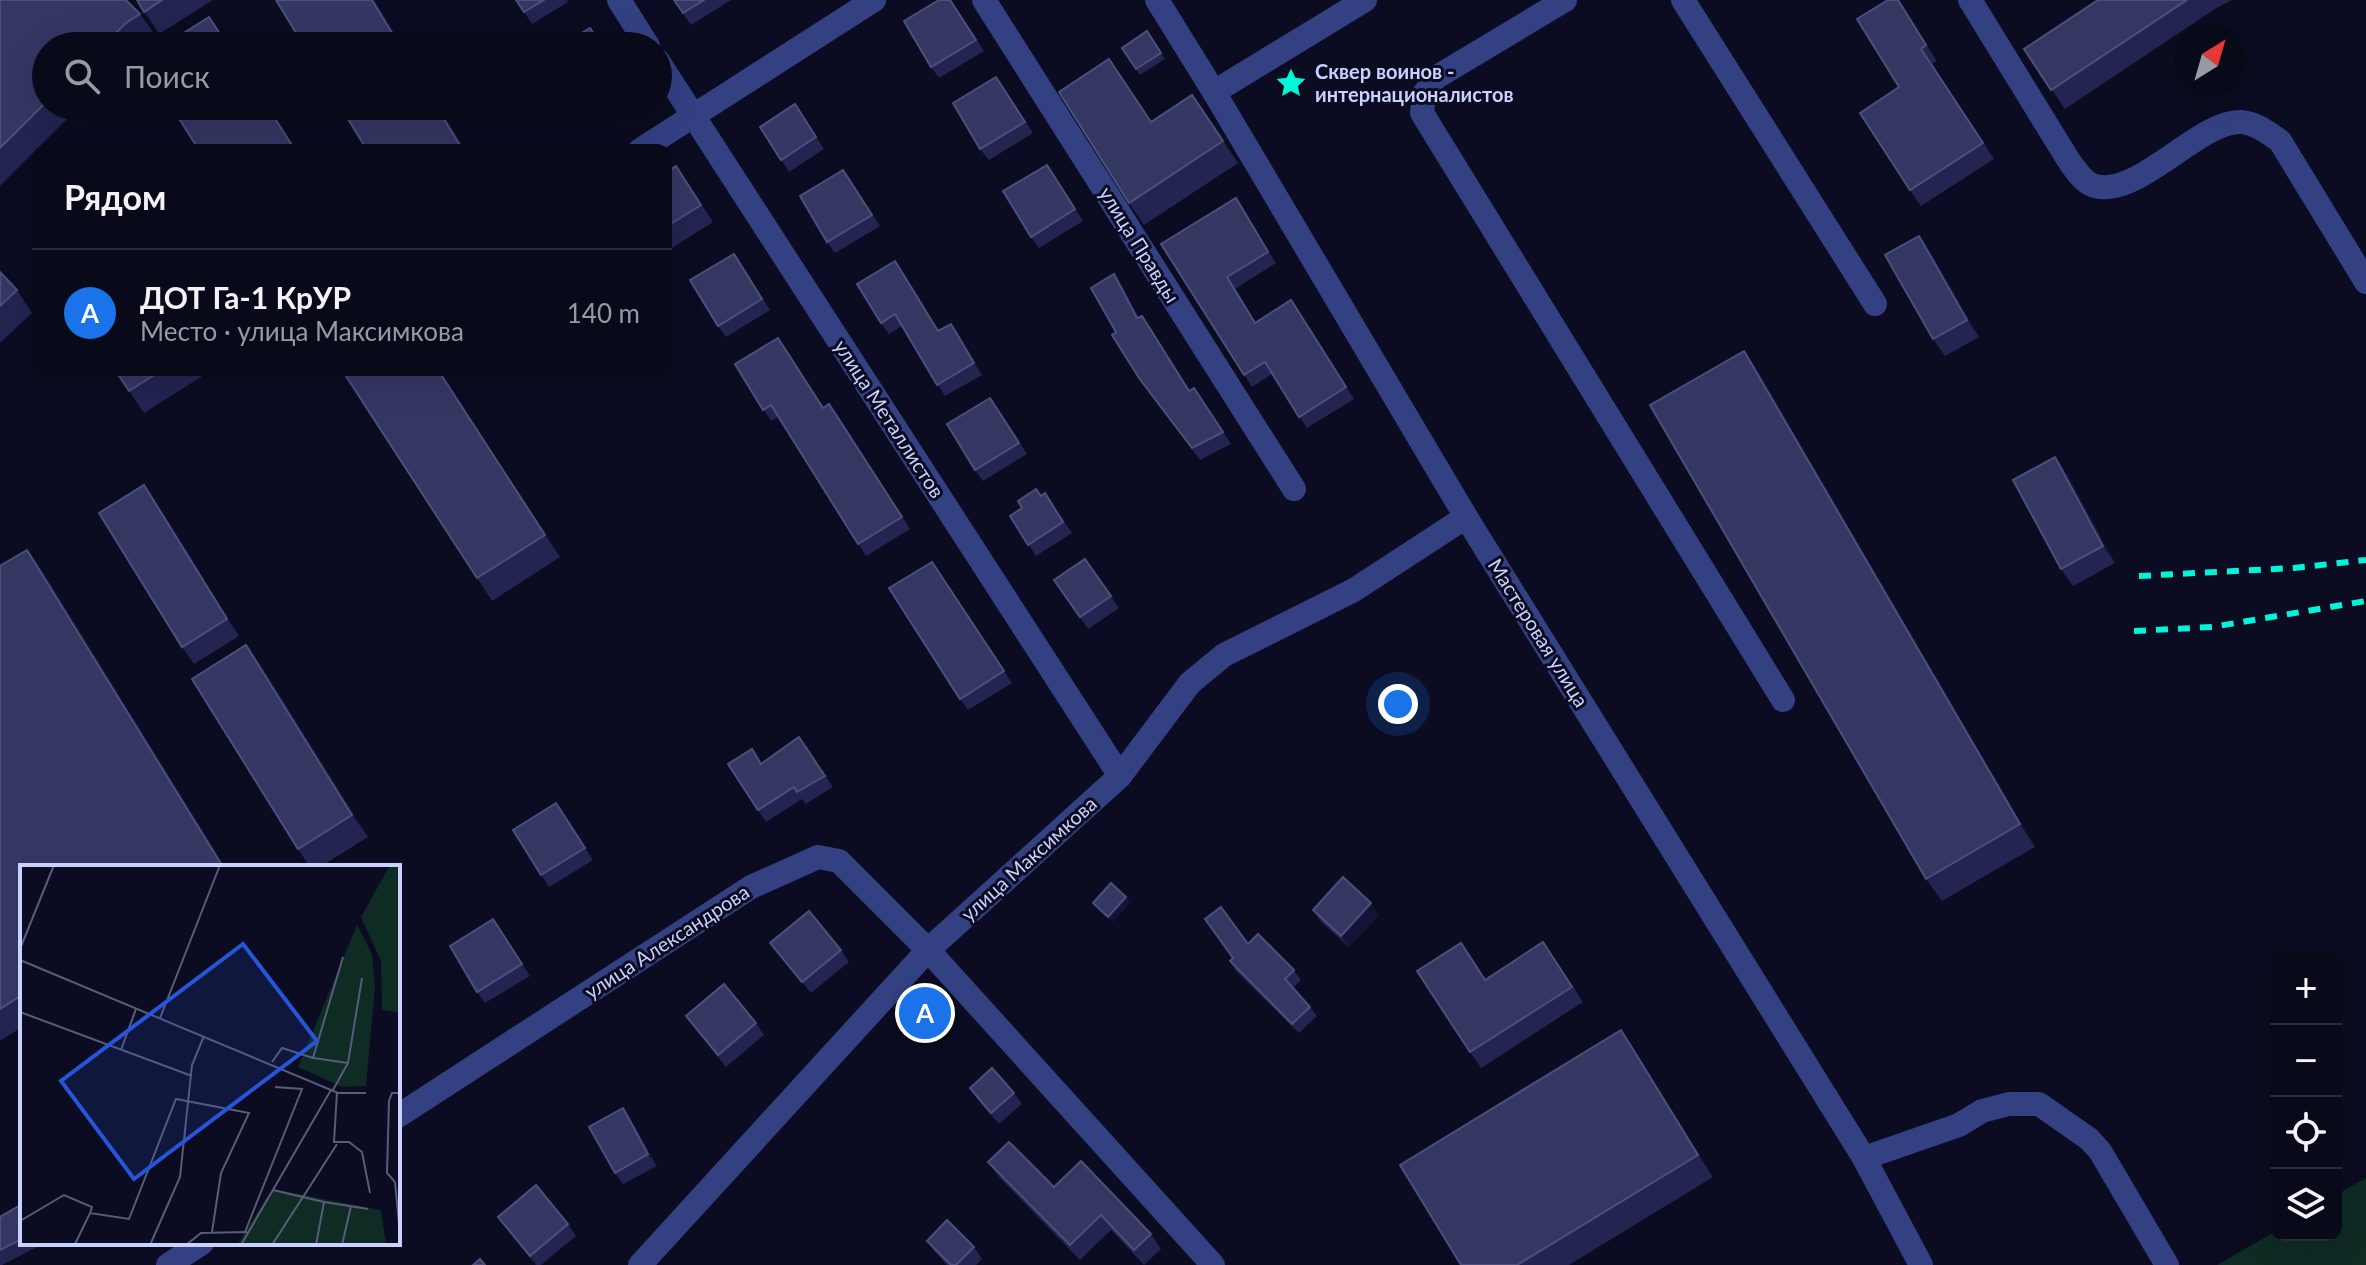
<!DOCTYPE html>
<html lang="ru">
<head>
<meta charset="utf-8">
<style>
  :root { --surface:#080919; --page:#161726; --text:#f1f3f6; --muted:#989aa2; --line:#292a38; --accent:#1a73e8 }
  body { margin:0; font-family:Lato,sans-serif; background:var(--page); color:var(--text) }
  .controls { position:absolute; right:24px; bottom:24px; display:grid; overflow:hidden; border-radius:16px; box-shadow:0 8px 32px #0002 }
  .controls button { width:72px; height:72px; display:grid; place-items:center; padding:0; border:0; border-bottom:2px solid var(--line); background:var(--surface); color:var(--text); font:40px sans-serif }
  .compass { position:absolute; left:2174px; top:24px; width:72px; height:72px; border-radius:50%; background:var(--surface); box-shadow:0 8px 32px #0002; rotate:37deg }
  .you { position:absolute; left:1398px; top:704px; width:28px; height:28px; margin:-20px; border:6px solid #fff; border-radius:50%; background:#1a73e8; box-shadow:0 0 0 12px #1a73e833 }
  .badge { display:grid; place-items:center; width:52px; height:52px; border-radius:50%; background:var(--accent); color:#fff; font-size:26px; font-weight:700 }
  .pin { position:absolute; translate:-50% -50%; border:4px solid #fff; box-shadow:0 2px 8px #0006 }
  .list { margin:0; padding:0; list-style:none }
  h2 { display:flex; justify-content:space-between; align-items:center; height:104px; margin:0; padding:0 32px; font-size:34px }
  h2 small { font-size:26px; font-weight:400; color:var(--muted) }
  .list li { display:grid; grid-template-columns:52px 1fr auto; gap:24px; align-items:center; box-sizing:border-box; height:128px; padding:0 32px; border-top:2px solid var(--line) }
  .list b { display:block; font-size:30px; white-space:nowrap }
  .list p { margin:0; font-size:26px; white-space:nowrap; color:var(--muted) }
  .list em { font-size:26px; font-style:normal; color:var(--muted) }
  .icon { flex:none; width:44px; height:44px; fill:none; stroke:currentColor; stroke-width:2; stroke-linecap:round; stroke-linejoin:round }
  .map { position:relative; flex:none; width:2366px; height:1265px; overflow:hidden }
  .search { position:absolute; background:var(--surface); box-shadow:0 8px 32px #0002; left:32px; top:32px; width:640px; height:88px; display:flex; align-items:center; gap:20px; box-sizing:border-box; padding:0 28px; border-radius:44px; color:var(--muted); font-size:30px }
  .panel { position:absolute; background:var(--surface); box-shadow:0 8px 32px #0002; left:32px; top:144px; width:640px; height:232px; border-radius:16px }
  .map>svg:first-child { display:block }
  .green { fill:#0e2b24 }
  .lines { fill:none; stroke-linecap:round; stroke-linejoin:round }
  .minor { stroke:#334183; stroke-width:24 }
  .rail { stroke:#00f6d8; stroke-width:6; stroke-dasharray:12 10; stroke-linecap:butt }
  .wall { fill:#232450 }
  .shaded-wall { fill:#121335 }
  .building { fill:#353763; stroke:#4c4f7b; stroke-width:2 }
  .labels { text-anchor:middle; stroke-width:6; stroke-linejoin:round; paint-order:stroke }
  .poi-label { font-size:20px; font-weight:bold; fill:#cbd1ff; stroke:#0b0c21; text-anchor:start }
  .street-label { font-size:20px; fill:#cbd1ff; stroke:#0b0c21 }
  .inset-road { fill:none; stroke:#585b7a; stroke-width:2 }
  .view { fill:#2655da; fill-opacity:0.15; stroke:#2655da; stroke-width:4 }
  .inset-edge { fill:none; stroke:#cbd1ff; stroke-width:4 }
</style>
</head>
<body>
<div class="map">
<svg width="2366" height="1265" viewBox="0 0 2366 1265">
  <rect width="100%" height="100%" fill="#0b0c21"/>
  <path class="green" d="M2366,1178V1265H2217L2276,1231V1235H2336V1195Z"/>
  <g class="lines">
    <g class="minor">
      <path d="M619,0L648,46"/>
      <path d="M984,0L1294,489"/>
      <path d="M1157,0L1214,92L1466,517L1864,1158L1921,1265"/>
      <path d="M1565,0L1435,78L1424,94L1422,113L1783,700"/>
      <path d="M1683,0L1875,304"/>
      <path d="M1970,0L2069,161C2075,169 2082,180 2090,184C2132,205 2198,120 2241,122C2256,123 2268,133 2280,141L2366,282"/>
      <path d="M658,61L1120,776"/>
      <path d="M1214,92L1365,0"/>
      <path d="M640,150L874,0"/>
      <path d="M398,1116L751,887L818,857L839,861L928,950L1213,1265"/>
      <path d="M1864,1158L1959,1125L1982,1111L2009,1104H2039L2089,1139L2100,1151L2167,1265"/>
      <path d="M168,1265L202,1243"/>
      <path d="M640,1265L928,950L1120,776L1190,683L1224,655L1354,590L1466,517"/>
    </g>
    <g class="rail">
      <path d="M2139,576L2294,568L2366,560"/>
      <path d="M2134,631L2212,627L2366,601"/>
    </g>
  </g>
  <g class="wall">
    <path d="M0,0L140,14L156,36L141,46H46V106H80L0,186Z"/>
    <path d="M137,0H213L159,34Z"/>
    <path d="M516,0H567L568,2L532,24Z"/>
    <path d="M674,0H731L691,25Z"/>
    <path d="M951,0L984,51L939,78L931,67Z"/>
    <path d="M2098,0H2232L2215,9L2065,109L2024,49Z"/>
    <path d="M1906,11L1937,61L1932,64L1994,159L1921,206L1910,190L1899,87Z"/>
    <path d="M1147,31L1165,59L1140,75L1122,48Z"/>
    <path d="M996,77L1033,133L989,160L980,149Z"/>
    <path d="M1192,95L1238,163L1144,225L1129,203L1152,122Z"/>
    <path d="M795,104L824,149L789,172L760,127Z"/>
    <path d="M578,106H591L582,111Z"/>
    <path d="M1047,165L1083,221L1039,248L1031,237Z"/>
    <path d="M676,166L713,222L666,252V173Z"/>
    <path d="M843,170L880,226L835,253L827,242Z"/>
    <path d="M1244,209L1276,263L1235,289L1255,322L1291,300L1354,399L1307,428L1272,374L1252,387L1161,244Z"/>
    <path d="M1919,236L1931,253L1979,337L1945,356L1933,339Z"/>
    <path d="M742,266L770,310L726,337L718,326Z"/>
    <path d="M0,272L17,290L32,313L0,343Z"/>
    <path d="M903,272L939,331L959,335L982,375L945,396L902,326L889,334L881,323Z"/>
    <path d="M1122,286L1139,318L1150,327L1190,391L1194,388L1231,444L1200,460L1139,378L1116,332Z"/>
    <path d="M1744,351L1759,373L2035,847L1942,901L1926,879Z"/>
    <path d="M735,364L824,408L837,416L910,529L866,556L778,417L771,421Z"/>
    <path d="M115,370H212L144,413Z"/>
    <path d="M439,370L560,557L492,601L477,578Z"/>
    <path d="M999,410L1027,454L983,481L975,470Z"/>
    <path d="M2055,457L2067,474L2115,563L2073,586L2061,569Z"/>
    <path d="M1045,493L1072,533L1036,556L1010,516Z"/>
    <path d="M156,502L239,636L194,664L182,647Z"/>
    <path d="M1085,559L1119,608L1088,629L1054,580Z"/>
    <path d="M932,562L1012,683L968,710L960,699Z"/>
    <path d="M0,566L43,572L225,867H22V1027L0,1041Z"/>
    <path d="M246,645L262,667L368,837L320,867H310L298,849Z"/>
    <path d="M799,737L833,787L806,804L802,799L766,822L758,810Z"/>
    <path d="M556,803L593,860L549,887L541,875Z"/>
    <path d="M1313,910L1379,915L1349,947L1321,922Z"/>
    <path d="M501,931L530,976L485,1003L477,992Z"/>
    <path d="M770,943L841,950L849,962L811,993Z"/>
    <path d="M1248,944L1294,970L1301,980L1293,988L1310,1007L1317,1016L1299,1033L1236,971L1230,961Z"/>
    <path d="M1554,957L1583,1002L1481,1068L1470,1052L1472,958L1485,979Z"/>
    <path d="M686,1016L756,1023L764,1035L726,1067Z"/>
    <path d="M1621,1030L1636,1052L1713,1177L1569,1265H1461Z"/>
    <path d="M970,1088L1014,1093L1022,1104L999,1124L978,1100Z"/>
    <path d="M631,1120L657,1166L623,1184L615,1173Z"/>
    <path d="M988,1162L1054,1187L1151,1234L1161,1249L1144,1265L1111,1230L1080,1260L999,1177Z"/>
    <path d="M19,1206L22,1211V1243H40L41,1245L2,1265H0V1217Z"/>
    <path d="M498,1217L568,1224L576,1236L541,1265H536Z"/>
    <path d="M927,1241L974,1247L982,1259L976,1265H947L935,1252Z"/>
  </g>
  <g class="shaded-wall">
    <path d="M372,0H375L402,46H400Z"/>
    <path d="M1898,0L1906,11L1937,61L1926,45Z"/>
    <path d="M267,106H268L296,150H295Z"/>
    <path d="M436,106H439L465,150H463Z"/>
    <path d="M1236,198L1244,209L1276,263L1268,252Z"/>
    <path d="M1919,236L1931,253L1979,337L1967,320Z"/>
    <path d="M1114,274L1122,286L1146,330L1137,318Z"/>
    <path d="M951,324L959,335L982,375L974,363Z"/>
    <path d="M1744,351L1759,373L2035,847L2020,824Z"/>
    <path d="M438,370H439L560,557L545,535Z"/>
    <path d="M2055,457L2067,474L2115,563L2103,546Z"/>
    <path d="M144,485L156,502L239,636L227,619Z"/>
    <path d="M27,550L43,572L225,867H223Z"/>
    <path d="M246,645L262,667L368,837L352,815Z"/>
    <path d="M1126,897L1130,903L1112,923L1108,917Z"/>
    <path d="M1371,903L1379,915L1349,947L1341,936Z"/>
    <path d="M1621,1030L1636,1052L1713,1177L1698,1155Z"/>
    <path d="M623,1108L631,1120L657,1166L648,1154Z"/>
  </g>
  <g class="building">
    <path d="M0,0H126L140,14L126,23L103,46H46V102L0,148Z"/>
    <path d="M137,0H162L144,12Z"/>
    <path d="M276,0H372L400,46H304Z"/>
    <path d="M516,0H544L524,12Z"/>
    <path d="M674,0H704L683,13Z"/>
    <path d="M939,0H950L976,40L931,67L904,21Z"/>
    <path d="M1888,0H1898L1926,45L1921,49L1983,143L1910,190L1860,113L1899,87L1857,19Z"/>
    <path d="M2098,0H2187L2051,90L2024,49Z"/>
    <path d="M209,17L228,46H163Z"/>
    <path d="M590,28L602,46H560Z"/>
    <path d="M1147,31L1161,53L1136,69L1122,48Z"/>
    <path d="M1109,59L1151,122L1192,95L1223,141L1129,203L1059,92Z"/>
    <path d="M996,77L1025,122L980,149L953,103Z"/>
    <path d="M795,104L816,137L781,160L760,127Z"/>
    <path d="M171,106H267L295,150H199Z"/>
    <path d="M340,106H436L463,150H367Z"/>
    <path d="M1047,165L1075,209L1031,237L1003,191Z"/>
    <path d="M676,166L701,205L666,227V173Z"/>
    <path d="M843,170L872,215L827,242L800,196Z"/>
    <path d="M1236,198L1268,252L1227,277L1255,323L1291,300L1346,387L1299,417L1265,362L1244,375L1161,244Z"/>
    <path d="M1919,236L1967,320L1933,339L1885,255Z"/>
    <path d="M734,254L762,299L718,326L690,280Z"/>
    <path d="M895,261L938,331L951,324L974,363L937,385L895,314L881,323L857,284Z"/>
    <path d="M0,272L17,290L0,306Z"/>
    <path d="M1114,274L1137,318L1142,316L1189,391L1194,388L1223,432L1192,448L1139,378L1112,335L1116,332L1091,288Z"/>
    <path d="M778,338L823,408L829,404L902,517L858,544L771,405L763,410L735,364Z"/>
    <path d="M1744,351L2020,824L1926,879L1650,405Z"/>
    <path d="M115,370H162L129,391Z"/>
    <path d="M342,370H438L545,535L477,578Z"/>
    <path d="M990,398L1019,443L975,470L947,424Z"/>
    <path d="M2055,457L2103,546L2061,569L2013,480Z"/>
    <path d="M144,485L227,619L182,647L99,513Z"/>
    <path d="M1036,489L1041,496L1045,493L1063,522L1028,545L1010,516L1022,508L1018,501Z"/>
    <path d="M27,550L223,867H22V995L0,1009V566Z"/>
    <path d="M1085,559L1111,596L1080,617L1054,580Z"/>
    <path d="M932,562L1004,671L960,699L889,588Z"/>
    <path d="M246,645L352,815L298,849L192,679Z"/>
    <path d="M799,737L825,776L797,792L794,787L758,810L728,764L752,749L761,764Z"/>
    <path d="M556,803L585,848L541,875L513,830Z"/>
    <path d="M1343,877L1371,903L1341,936L1313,910Z"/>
    <path d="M1111,883L1126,897L1108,917L1093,903Z"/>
    <path d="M1221,907L1248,944L1258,934L1294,970L1285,979L1310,1007L1292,1024L1230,961L1233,958L1205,919Z"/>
    <path d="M809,911L841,950L802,982L770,943Z"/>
    <path d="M493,919L522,964L477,992L450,946Z"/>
    <path d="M1543,942L1572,987L1470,1052L1417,971L1461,943L1485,980Z"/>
    <path d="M724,984L756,1023L718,1055L686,1016Z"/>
    <path d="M1621,1030L1698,1155L1517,1265H1461L1400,1165Z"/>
    <path d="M992,1068L1014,1093L991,1113L970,1088Z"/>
    <path d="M623,1108L648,1154L615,1173L589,1127Z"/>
    <path d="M1009,1142L1054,1187L1081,1161L1151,1234L1134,1250L1101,1215L1070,1245L988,1162Z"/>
    <path d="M536,1185L568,1224L530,1256L498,1217Z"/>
    <path d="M19,1206L22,1212V1239L0,1250V1217Z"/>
    <path d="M947,1220L974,1247L956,1265H951L927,1241Z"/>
    <path d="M480,1259L485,1265H473Z"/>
  </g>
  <defs>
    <g id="sight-bare" transform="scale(2.4)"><path d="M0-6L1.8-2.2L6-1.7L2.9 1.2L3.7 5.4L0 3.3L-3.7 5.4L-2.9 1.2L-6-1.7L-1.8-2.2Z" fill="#00f6d8" stroke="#0b0c21" stroke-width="2.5" paint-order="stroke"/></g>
  </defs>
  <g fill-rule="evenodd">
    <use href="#sight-bare" x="1291" y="83"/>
  </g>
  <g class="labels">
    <g class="poi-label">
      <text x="1315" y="79">Сквер воинов -<tspan x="1315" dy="23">интернационалистов</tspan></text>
    </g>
    <g class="street-label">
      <text transform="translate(1139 245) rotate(58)" y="7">улица Правды</text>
      <text transform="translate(889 419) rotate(57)" y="7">улица Металлистов</text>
      <text transform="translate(1538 633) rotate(58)" y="7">Мастеровая улица</text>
      <text transform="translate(1029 859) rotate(-42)" y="7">улица Максимкова</text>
      <text transform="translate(667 942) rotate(-33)" y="7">улица Александрова</text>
    </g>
  </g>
  <g transform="translate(20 865)">
    <rect width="380" height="380" fill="#0b0c21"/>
    <path d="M370,0H380V148L362,145L361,96L341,52ZM337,60L352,89L355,122L346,221L322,222L278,202ZM252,324L361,345L366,380H217Z" fill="#0e2b24"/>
    <path class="inset-road" d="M0,84L34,0M323,92L293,193L328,198M0,95L318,228H346M0,147L172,211M140,153L200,0M101,185L116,144M252,197L262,183L293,193M313,225L328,198L342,113M317,227L314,277H329L342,287L350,328M380,228H372L369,236L367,308L375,317L380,370M253,325L283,332L317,279M304,337L348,344M0,356L44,330L72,342L70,348M225,367L282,224L255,222M55,379L70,348L109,354L156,234L229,248L201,308L192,367M130,380L160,312L172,200L184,171M166,380L181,368L227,367M221,380L311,225M252,380L283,332L304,337L296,380M322,380L331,341"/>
    <path class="view" d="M223,79L297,176L114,314L41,216Z"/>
    <rect width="380" height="380" class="inset-edge"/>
  </g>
</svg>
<div class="controls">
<button>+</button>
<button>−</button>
<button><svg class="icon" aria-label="locate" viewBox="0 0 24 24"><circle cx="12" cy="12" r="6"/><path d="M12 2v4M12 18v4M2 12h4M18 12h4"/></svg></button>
<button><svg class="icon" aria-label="layers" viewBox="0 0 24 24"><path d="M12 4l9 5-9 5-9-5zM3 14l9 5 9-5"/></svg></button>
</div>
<svg class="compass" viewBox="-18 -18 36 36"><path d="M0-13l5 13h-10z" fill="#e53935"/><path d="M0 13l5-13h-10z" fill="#989aa2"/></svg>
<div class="you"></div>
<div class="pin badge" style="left:925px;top:1013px">A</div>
<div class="search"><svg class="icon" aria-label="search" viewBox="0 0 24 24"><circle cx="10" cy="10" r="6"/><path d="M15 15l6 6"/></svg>Поиск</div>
<section class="panel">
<h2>Рядом<small></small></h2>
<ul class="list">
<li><span class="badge">A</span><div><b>ДОТ Га-1 КрУР</b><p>Место · улица Максимкова</p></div><em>140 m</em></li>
</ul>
</section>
</div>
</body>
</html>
